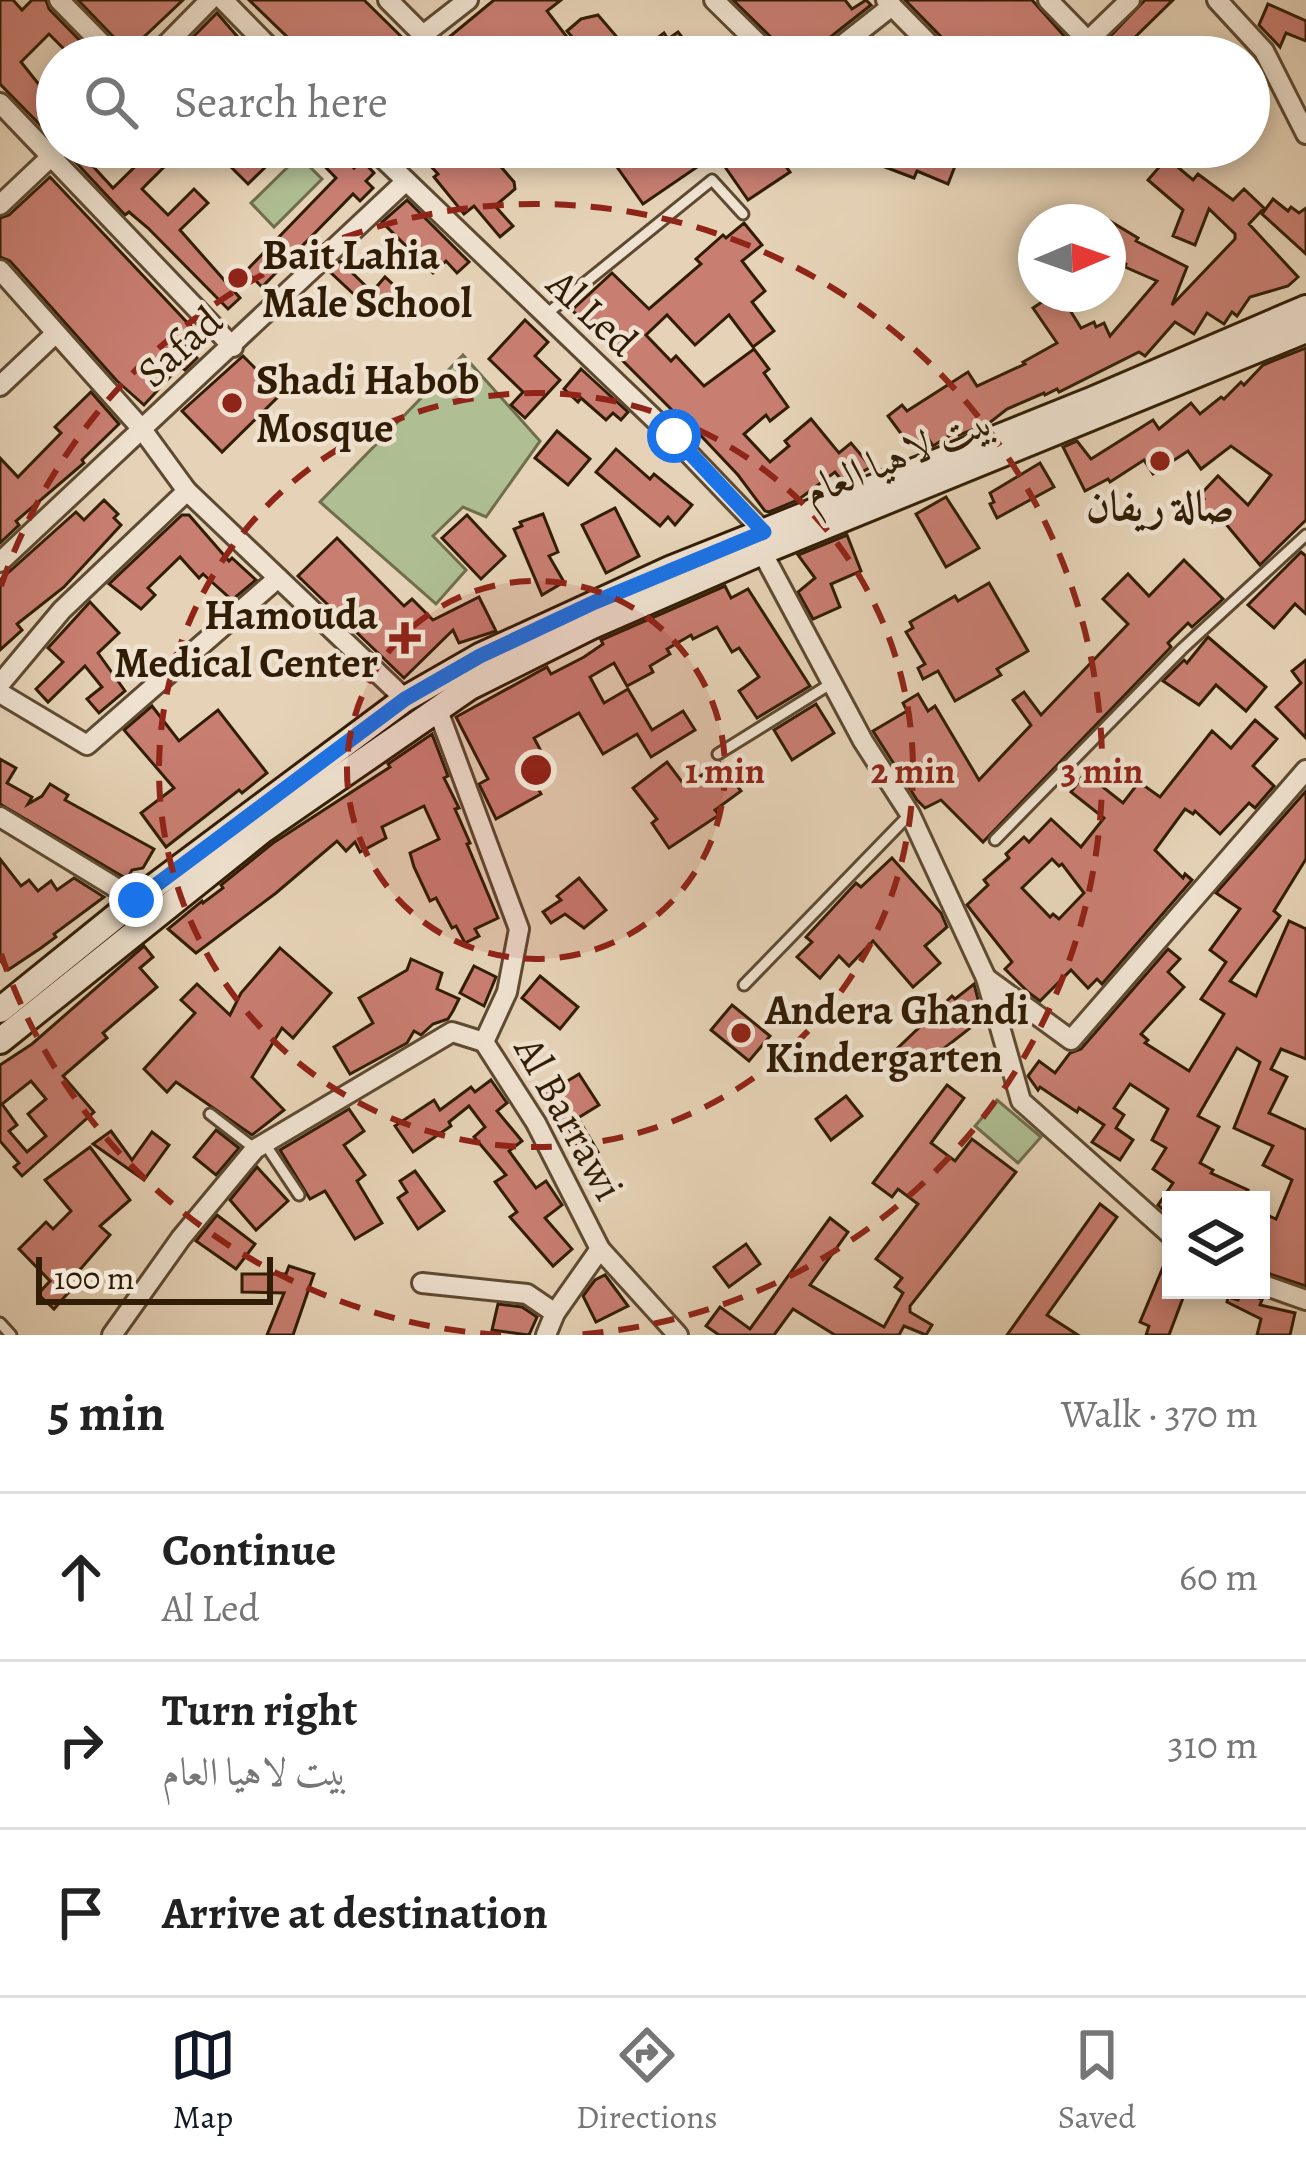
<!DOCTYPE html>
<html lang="en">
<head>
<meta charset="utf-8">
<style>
  :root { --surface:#fff; --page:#f2f2f2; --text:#222; --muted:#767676; --line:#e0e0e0; --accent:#111827 }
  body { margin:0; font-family:Alegreya,Amiri,serif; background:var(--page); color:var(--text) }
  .controls { position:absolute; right:36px; bottom:36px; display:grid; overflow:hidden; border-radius:0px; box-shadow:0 6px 18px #0003 }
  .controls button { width:108px; height:108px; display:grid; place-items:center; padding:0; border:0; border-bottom:3px solid var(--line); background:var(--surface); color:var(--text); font:60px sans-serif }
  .compass { position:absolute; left:1018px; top:204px; width:108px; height:108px; border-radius:50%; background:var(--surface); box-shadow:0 6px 18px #0003; rotate:88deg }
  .scale { position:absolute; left:36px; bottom:30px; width:237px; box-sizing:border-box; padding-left:12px; border:6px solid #311d05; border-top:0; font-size:33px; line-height:42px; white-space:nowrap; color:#311d05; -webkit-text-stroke:9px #efe2d0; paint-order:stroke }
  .stop { position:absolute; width:36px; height:36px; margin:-27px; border:9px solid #1a73e8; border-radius:50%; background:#fff }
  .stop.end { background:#1a73e8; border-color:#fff; box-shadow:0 3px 12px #0008 }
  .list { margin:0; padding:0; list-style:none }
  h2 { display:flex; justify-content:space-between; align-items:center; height:156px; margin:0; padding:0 48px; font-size:51px }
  h2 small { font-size:39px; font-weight:400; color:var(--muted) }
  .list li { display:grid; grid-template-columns:78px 1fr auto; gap:36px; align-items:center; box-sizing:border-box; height:168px; padding:0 48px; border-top:3px solid var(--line) }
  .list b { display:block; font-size:45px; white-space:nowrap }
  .list p { margin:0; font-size:39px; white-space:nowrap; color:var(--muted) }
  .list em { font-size:39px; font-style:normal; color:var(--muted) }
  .icon { flex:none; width:66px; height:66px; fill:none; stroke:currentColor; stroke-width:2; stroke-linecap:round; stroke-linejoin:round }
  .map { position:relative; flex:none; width:1306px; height:1335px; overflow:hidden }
  .search { position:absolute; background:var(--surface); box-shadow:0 6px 18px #0003; left:36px; right:36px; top:36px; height:132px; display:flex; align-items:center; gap:30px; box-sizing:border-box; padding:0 42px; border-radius:66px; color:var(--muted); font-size:45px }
  .sheet { height:660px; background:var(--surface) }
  nav { display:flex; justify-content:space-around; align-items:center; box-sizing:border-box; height:168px; border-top:3px solid var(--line); background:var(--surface); font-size:33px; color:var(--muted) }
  nav a { display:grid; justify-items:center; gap:6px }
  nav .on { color:var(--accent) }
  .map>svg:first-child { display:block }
  .green { fill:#afbe93; stroke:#706e4c; stroke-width:3 }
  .building { fill:#c97e72; stroke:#311d05; stroke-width:3; fill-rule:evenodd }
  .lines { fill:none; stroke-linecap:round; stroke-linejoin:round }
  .lane-casing { stroke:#5e4a32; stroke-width:15 }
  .street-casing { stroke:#5e4a32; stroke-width:24 }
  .secondary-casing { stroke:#311d05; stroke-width:30 }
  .lane { stroke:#efe2d0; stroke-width:9 }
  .street { stroke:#efe2d0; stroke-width:18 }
  .secondary { stroke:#efe2d0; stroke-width:24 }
  .route { stroke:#1a73e8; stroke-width:15 }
  .ring { fill:none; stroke:#8f2418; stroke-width:6; stroke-dasharray:21 15 }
  .poi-dot { fill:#8f2418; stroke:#efe2d0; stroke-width:4.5 }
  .labels { text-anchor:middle; stroke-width:9; stroke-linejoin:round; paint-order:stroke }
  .poi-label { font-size:42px; font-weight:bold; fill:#311d05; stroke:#efe2d0; text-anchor:start }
  .street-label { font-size:42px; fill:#311d05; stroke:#efe2d0 }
  .centre { fill:#8f2418; stroke:#efe2d0; stroke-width:6 }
  .ring-label { font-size:36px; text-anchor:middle; font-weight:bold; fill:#8f2418; stroke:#efe2d0; stroke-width:9; stroke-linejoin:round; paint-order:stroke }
</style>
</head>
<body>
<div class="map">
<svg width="1306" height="1335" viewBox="0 0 1306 1335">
  <rect width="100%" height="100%" fill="#e6d3b7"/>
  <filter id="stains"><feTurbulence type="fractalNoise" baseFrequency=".00167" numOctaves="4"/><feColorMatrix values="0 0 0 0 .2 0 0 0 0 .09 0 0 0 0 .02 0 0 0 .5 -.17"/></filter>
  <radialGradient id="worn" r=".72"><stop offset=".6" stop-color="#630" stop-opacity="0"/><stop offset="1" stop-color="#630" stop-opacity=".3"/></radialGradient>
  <g class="green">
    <path d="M299,156L322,179L274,227L251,203Z"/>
    <path d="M463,355L540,441L486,517L463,507L433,536L466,570L436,604L320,502Z"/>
    <path d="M997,1100L1041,1137L1018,1163L975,1126Z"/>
  </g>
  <g class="building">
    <path d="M0,0H13L22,10L32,0H46L49,9L96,57H72L49,34L21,62L57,107V126L49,134L0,84Z"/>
    <path d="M78,0H183L128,52Z"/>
    <path d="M249,0H364L422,57H308Z"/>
    <path d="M494,0H561L547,11L570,41L550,57H538L526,42L508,57H425Z"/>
    <path d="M733,0H845L852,9L866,0L871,5L819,46L814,57H785L781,47Z"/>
    <path d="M905,0H1032L1066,38L1048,57H961Z"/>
    <path d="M1145,0H1173L1127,45L1139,57H1110L1100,47Z"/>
    <path d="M1268,4L1306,21V41L1286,33L1280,47L1259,25Z"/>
    <path d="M217,13L255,57H173Z"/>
    <path d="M598,15L622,43L606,57H589L567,31L581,19Z"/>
    <path d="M678,32L692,50L684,57H656L647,46L664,33L668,39Z"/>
    <path d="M72,147H105L89,162L113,188L151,151L154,155L162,147H184L142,189L168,215L194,189L208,203L180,230L240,298L228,309L148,228L129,212L125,215L70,156Z"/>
    <path d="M231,147H286L248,184L221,157Z"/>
    <path d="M306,147H334L354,168L362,160L374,173L366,181L373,188L360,201L353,194L262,287L246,271L336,178Z"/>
    <path d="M413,147H484L514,182L515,189L495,206L513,226L500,237L474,206L464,214L434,177L438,174Z"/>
    <path d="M603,147H772L790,172L748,200L716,154L643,204Z"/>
    <path d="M881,147H923L957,161L948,184L917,171L914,178L874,163Z"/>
    <path d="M1167,158L1193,180L1198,174L1233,200L1244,189L1264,208L1249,224L1298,277L1288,286L1250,297L1237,316L1232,312L1224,324L1207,313L1194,334L1175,322L1145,356L1139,352L1059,392L1057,389L1045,395L1044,393L1007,409L988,424L959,435L957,431L933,446L926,435L911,447L888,416L902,405L907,411L968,372L977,386L1025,364L1023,362L1057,343L1033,308L1054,294H1060L1081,328L1094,322L1096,327L1104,323L1110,336L1157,281L1125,267L1126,264L1108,252V220L1138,238L1136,241L1187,267L1172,305L1235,239V234L1209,209L1195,245L1173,236L1183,210L1148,180Z"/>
    <path d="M50,177L198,334L185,347L197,358L185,370L180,366L144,405L117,381L10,261L0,257V218L9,215Z"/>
    <path d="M1273,199L1288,211L1291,207L1299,213L1306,208V254L1262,214Z"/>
    <path d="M407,200L469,262L457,273L446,261L433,273L382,222Z"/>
    <path d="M744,223L762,245L742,261L765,291L752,302L774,331L753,347L729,315L695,345L667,315L646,335L671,361L676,356L704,386L754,349L769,369L764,373L788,407L770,421L766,415L744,434L770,462L789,446L785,441L811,419L839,453L851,443L871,467L843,482L835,472L798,500L769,512L765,511L738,475L687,421H683L572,310L612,273L649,309L701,264L696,259L723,235L726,238Z"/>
    <path d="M340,261L372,292L385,277L400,291L376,315L329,271Z"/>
    <path d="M525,320L548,342L535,356L560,380L525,418L511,405L523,392L489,359Z"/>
    <path d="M1306,348V520L1260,565L1220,517L1215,522L1198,505L1204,499L1200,495L1218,476L1248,505L1271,475L1231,446L1201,469L1188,451L1153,474L1144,460L1110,482L1108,479L1085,491L1063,447L1077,441L1091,459L1153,420L1159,429L1191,403L1200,414L1221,397L1224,399L1241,382L1244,385L1263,365Z"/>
    <path d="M243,356L281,394L222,452L182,411Z"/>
    <path d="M581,369L628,412L621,420L613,413L606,420L581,398L578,402L564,389Z"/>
    <path d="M91,392L119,424L82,460L84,463L16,521L19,525L0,543V458L18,477L61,433L55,427Z"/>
    <path d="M557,431L590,459L568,485L535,458Z"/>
    <path d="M616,449L650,479L654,474L692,505L675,525L668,517L660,526L596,472Z"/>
    <path d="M1040,463L1054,487L997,518L990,504L994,502L990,493Z"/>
    <path d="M946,497L979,548L946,567L916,514Z"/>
    <path d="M104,500L118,514L114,518L121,525L64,587L17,624L22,630L0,650V580L76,512L84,520Z"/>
    <path d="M615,508L639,556L606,573L582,525Z"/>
    <path d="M543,514L558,552L549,556L564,582L542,595L514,529L522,526L520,522Z"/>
    <path d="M182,515H189L229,561L232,558L256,580L232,600L203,574L199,578L180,557L148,588L155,595L141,609L109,584Z"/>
    <path d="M467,515L505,556L481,579L442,538Z"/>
    <path d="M847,535L861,571L831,584L840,607L813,619L798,592L815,578L798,555Z"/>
    <path d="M337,538L404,606L412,599L433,620L479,597L496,631L459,643L453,630L404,678L298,576Z"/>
    <path d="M1301,552L1306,556V614L1295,604L1274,628L1248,605Z"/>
    <path d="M1184,560L1223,599L1192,627L1188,623L1168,643L1171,647L983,842L941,800L925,808L917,800L873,731L907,711L903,703L918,694L928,711L935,706L979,780L1031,725L1013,700L1024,692L1041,715L1128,624L1103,599L1128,574L1149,596Z"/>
    <path d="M989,583L1028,651L997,669L1001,675L955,701L938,671L923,679L918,668L925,664L906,632L913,628L910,622L955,596L958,601Z"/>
    <path d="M725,586L731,598L748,589L810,686L757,718L739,691L759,677L739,648L732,652L717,627L693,639L691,635L667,649L670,654L650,666L653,672L627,686L614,663L590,677L604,703L628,689L652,730L683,711L695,730L651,757L637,734L603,754L579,713L534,738L542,753L524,763L541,794L496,819L479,784L488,779L456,717L547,667L551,674L584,657L603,644L601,640Z"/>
    <path d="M90,602L119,633L98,653L125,691L99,713L87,699L102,687L85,666L48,702L36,689L63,662L48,648Z"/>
    <path d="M1208,637L1266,687L1246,711L1216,685L1199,705L1163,681L1184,660L1187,663Z"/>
    <path d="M1306,660V738L1276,707L1301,683L1292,671Z"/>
    <path d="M816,704L834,733L792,760L774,730Z"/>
    <path d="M152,706L179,741L218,710L267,773L242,793L239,790L166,847L141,813L174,788L124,730Z"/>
    <path d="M1255,720L1277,739L1253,766L1274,786L1255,808L1249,803L1220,834L1195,811L1193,814L1185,809L1155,850L1183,878L1185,874L1192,880L1102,984L1097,979L1088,988L1071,970L1040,1001L1028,992L1005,969L1012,962L967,905L988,885L984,880L1009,858L1006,854L1024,837L1029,842L1051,819L1081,847L1104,818L1071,792L1085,773L1123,803L1139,782L1160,797L1212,731L1231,748ZM1052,859L1059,866L1062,864L1084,893L1059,919L1053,914L1050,917L1022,888Z"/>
    <path d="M432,734L448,776L444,778L459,808L455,809L470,843L467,844L498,918L475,929L479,936L465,943L456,926L452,928L436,898L430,901L414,867L410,853L439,839L424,806L382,827L386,838L360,852L355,842L346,851L337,841L276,893L196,953L168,929L202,901L203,903L223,888L221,885L273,843L390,767L388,764Z"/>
    <path d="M0,759L16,768L7,783L32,797L28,804L42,796L50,784L68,795L65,800L154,849L143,868L132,870L127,879L0,804Z"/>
    <path d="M667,762L685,786L720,763L741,791L715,810L719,815L669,848L652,823L657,819L633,788Z"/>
    <path d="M1306,791V859L1274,911L1280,916L1230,981L1256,996L1289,921L1306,929V1059L1281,1049L1271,1069L1287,1077L1269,1113L1306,1130V1286L1261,1271V1228L1267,1215L1276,1219L1292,1180L1263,1165L1273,1146L1234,1128L1260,1062L1237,1048L1198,1116L1219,1127L1200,1163L1213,1170L1211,1173L1248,1190L1244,1200H1171V1217L1158,1205L1173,1183L1153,1169L1166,1148L1152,1140L1168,1109L1130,1084L1114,1108L1124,1115L1116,1128L1133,1140L1120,1160L1092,1142L1104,1125L1079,1108L1077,1112L1040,1087L1038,1090L1028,1076L1039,1061L1055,1073L1070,1053L1081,1049L1168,949L1180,959L1168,972L1184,987L1141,1034L1148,1040L1145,1043L1189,1071L1224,1014L1201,999L1226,962L1210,950L1240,909L1216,893Z"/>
    <path d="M892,858L941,913L947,927L925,946L940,963L913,987L873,941L849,966L839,956L820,978L797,957L812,942L806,937L856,883L861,887Z"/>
    <path d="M0,859L21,886L29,880L38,891L51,881L57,890L74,878L104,897L54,934L56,937L41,948L8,970L0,960Z"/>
    <path d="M579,878L606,910L584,928L565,914L551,923L543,912L561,900L557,896Z"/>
    <path d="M144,946L153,957L140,968L157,987L103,1033L107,1038L63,1076L94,1112L22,1176L14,1167L19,1163L0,1141V1065L32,1044ZM31,1081L46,1099L28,1114L46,1136L27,1152L9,1131L17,1125L2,1104Z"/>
    <path d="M280,948L331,993L293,1038L282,1028L252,1077L284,1110L252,1135L176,1082L167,1092L144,1069L195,1013L181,1000L197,984L230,1015L241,993Z"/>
    <path d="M411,959L442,973L437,989L459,999L453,1011L448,1019L433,1024L421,1035L414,1031L407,1043L350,1074L334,1047L373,1023L359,998L407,970Z"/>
    <path d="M474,966L496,977L484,1006L460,993Z"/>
    <path d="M540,976L578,1007L560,1029L522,998Z"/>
    <path d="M974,984L983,1018L924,1064L917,1057L892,1079L879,1066L952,996L955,999Z"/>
    <path d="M732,1005L770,1036L749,1061L711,1030Z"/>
    <path d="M579,1074L599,1105L578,1118L598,1152L588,1158L546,1094Z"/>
    <path d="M491,1080L507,1103L497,1111L522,1141L509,1151L536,1188L546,1181L562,1205L545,1218L572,1249L553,1266L510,1217L517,1212L495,1182L506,1175L474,1137L485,1127L469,1106L449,1122L451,1126L413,1152L395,1126L434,1100L440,1110L471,1087L475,1092Z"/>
    <path d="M947,1085L964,1098L931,1143L955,1161L972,1139L1016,1172L910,1306V1312L932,1325L926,1335L904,1326L899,1335H835L793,1309L774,1335H719L706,1326L720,1307L750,1329L830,1218L848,1232L810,1285L884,1327L903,1293L895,1287L902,1278L876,1259L918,1204L898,1189L892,1197L873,1183Z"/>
    <path d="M846,1096L862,1116L831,1140L816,1119Z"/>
    <path d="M349,1109L364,1131L344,1145L365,1175L357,1181L382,1223L355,1239L325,1191L310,1199L280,1150Z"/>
    <path d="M216,1130L239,1148L216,1175L194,1157Z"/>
    <path d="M111,1131L132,1160L152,1132L169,1145L144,1180L93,1144Z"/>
    <path d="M90,1147L130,1200L100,1226L110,1235L64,1288L69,1292L54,1309L38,1294L50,1281L19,1249L46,1222L53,1229L71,1211L45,1180Z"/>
    <path d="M257,1167L288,1201L256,1230L230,1200Z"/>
    <path d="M415,1171L444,1211L418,1229L398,1198L407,1192L400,1181Z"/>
    <path d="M1100,1204L1117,1217L1047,1315L1078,1335H1007Z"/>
    <path d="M217,1215L255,1244L236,1269L196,1241Z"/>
    <path d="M746,1244L760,1264L729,1287L714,1267Z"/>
    <path d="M1171,1248V1290H1186L1169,1335H1146L1149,1326L1140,1322Z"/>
    <path d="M289,1266L314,1274L293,1335H267L284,1293L242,1292V1274H286Z"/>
    <path d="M605,1275L628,1306L596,1322L583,1296L595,1280Z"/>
    <path d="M1243,1290L1262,1300L1260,1305L1295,1313L1290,1335H1257L1261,1319L1227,1302L1228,1297L1238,1300Z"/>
    <path d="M498,1304L522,1307L537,1317L529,1335L492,1330Z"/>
  </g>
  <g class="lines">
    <g class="lane-casing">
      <g id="lane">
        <path d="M544,316L712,180L743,214"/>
        <path d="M718,754L832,683"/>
        <path d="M995,840L1182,649L1306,535"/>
        <path d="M744,985L910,814"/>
        <path d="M210,1114L255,1149"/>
        <path d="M265,1144L299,1195"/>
        <path d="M0,1323L11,1335"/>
      </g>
    </g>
    <g class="street-casing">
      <g id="street">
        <path d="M59,0L115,57"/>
        <path d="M223,0L279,57"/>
        <path d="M388,0L423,35L468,0"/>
        <path d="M714,0L772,57"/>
        <path d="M886,0L942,57"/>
        <path d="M1048,0L1088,41"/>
        <path d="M1217,0L1264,51L1306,134"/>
        <path d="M154,57L210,0"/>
        <path d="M827,57L892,6"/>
        <path d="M1071,57L1130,0"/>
        <path d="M0,103L233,347"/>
        <path d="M371,147L673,437L764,532"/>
        <path d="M0,205L58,150"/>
        <path d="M0,270L141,428L187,491L405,699"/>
        <path d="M0,386L56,333"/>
        <path d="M762,552L863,741L910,814L986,978L1021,1101L1171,1235"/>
        <path d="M0,562L406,181"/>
        <path d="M0,684L62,610L187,491"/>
        <path d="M0,693L87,745L278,578"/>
        <path d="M437,708L519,929L507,992L484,1042L536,1123L600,1249L678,1335"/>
        <path d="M0,817L136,900"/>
        <path d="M986,978L1071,1040L1306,770"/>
        <path d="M422,1283L527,1294L555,1313"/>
        <path d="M1261,1284L1306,1300"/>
        <path d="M112,1335L181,1238L255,1149L452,1032L484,1042"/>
        <path d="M546,1335L555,1313L600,1249"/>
      </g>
    </g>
    <g class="secondary-casing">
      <g id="secondary">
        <path d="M0,1010L136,900L405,699L480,656L670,569L1089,401L1306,308"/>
        <path d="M0,1041L262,831L470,687L590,627L762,552L1306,330"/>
      </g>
    </g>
    <use href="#lane" class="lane"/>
    <use href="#street" class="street"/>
    <use href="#secondary" class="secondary"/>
  </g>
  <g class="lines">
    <path class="route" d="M136,900L405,699L480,656L595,602L764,532L674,436"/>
  </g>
  <circle cx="536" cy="770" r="189" fill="#8f2418" fill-opacity=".12"/>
  <g class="ring">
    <circle cx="536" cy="770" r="189"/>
    <circle cx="536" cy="770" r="377"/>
    <path d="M501 1335A566 566 0 0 1 1 954M1 586A566 566 0 1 1 571 1335"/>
  </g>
  <g class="poi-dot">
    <circle cx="238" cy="278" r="12"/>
    <circle cx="232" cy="403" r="12"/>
    <circle cx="1160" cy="461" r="12"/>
    <path d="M399 620h12v12h12v12h-12v12h-12v-12h-12v-12h12z"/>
    <circle cx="741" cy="1033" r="12"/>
  </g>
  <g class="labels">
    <g class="poi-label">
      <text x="262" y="269">Bait Lahia<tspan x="262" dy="48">Male School</tspan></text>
      <text x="256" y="394">Shadi Habob<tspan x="256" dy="48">Mosque</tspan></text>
      <text x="1160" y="520" text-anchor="middle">صالة ريفان</text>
      <text x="378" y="629" text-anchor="end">Hamouda<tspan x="378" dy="48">Medical Center</tspan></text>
      <text x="765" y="1024">Andera Ghandi<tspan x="765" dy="48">Kindergarten</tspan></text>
    </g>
    <g class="street-label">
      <text transform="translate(593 312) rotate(43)" y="15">Al Led</text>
      <text transform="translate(179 346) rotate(-42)" y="15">Safad</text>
      <text transform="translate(898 455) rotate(-22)" y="15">بيت لاهيا العام</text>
      <text transform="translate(570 1118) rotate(61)" y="15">Al Barrawi</text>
    </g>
  </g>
  <circle cx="536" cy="770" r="18" class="centre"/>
  <g class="ring-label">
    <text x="725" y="783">1 min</text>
    <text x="913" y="783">2 min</text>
    <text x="1102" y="783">3 min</text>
  </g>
  <rect width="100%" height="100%" filter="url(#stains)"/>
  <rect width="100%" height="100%" fill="url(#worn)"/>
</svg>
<div class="controls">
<button><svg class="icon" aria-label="layers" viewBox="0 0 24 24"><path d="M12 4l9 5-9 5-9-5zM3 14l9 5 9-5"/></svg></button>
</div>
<svg class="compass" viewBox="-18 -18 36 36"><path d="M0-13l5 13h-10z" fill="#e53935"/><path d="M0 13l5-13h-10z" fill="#767676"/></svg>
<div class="scale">100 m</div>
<div class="stop" style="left:674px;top:436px"></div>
<div class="stop end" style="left:136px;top:900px"></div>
<div class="search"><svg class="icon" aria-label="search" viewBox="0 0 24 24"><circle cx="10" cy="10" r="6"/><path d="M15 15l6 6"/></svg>Search here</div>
</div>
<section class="sheet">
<h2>5 min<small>Walk · 370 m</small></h2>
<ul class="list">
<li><svg class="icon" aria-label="ahead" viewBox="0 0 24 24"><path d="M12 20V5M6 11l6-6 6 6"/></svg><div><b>Continue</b><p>Al Led</p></div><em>60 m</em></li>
<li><svg class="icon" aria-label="right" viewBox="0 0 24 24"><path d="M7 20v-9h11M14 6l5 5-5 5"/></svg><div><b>Turn right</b><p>بيت لاهيا العام</p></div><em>310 m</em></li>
<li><svg class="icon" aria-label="arrive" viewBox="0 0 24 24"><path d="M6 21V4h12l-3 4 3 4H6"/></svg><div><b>Arrive at destination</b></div></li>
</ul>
</section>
<nav>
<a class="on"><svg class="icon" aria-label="map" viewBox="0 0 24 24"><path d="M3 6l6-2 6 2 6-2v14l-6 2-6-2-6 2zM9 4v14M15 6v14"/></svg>Map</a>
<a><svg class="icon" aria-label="directions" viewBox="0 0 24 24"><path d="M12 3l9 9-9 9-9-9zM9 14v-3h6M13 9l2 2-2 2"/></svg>Directions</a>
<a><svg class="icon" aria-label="saved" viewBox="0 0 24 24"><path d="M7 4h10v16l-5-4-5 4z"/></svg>Saved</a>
</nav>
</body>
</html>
